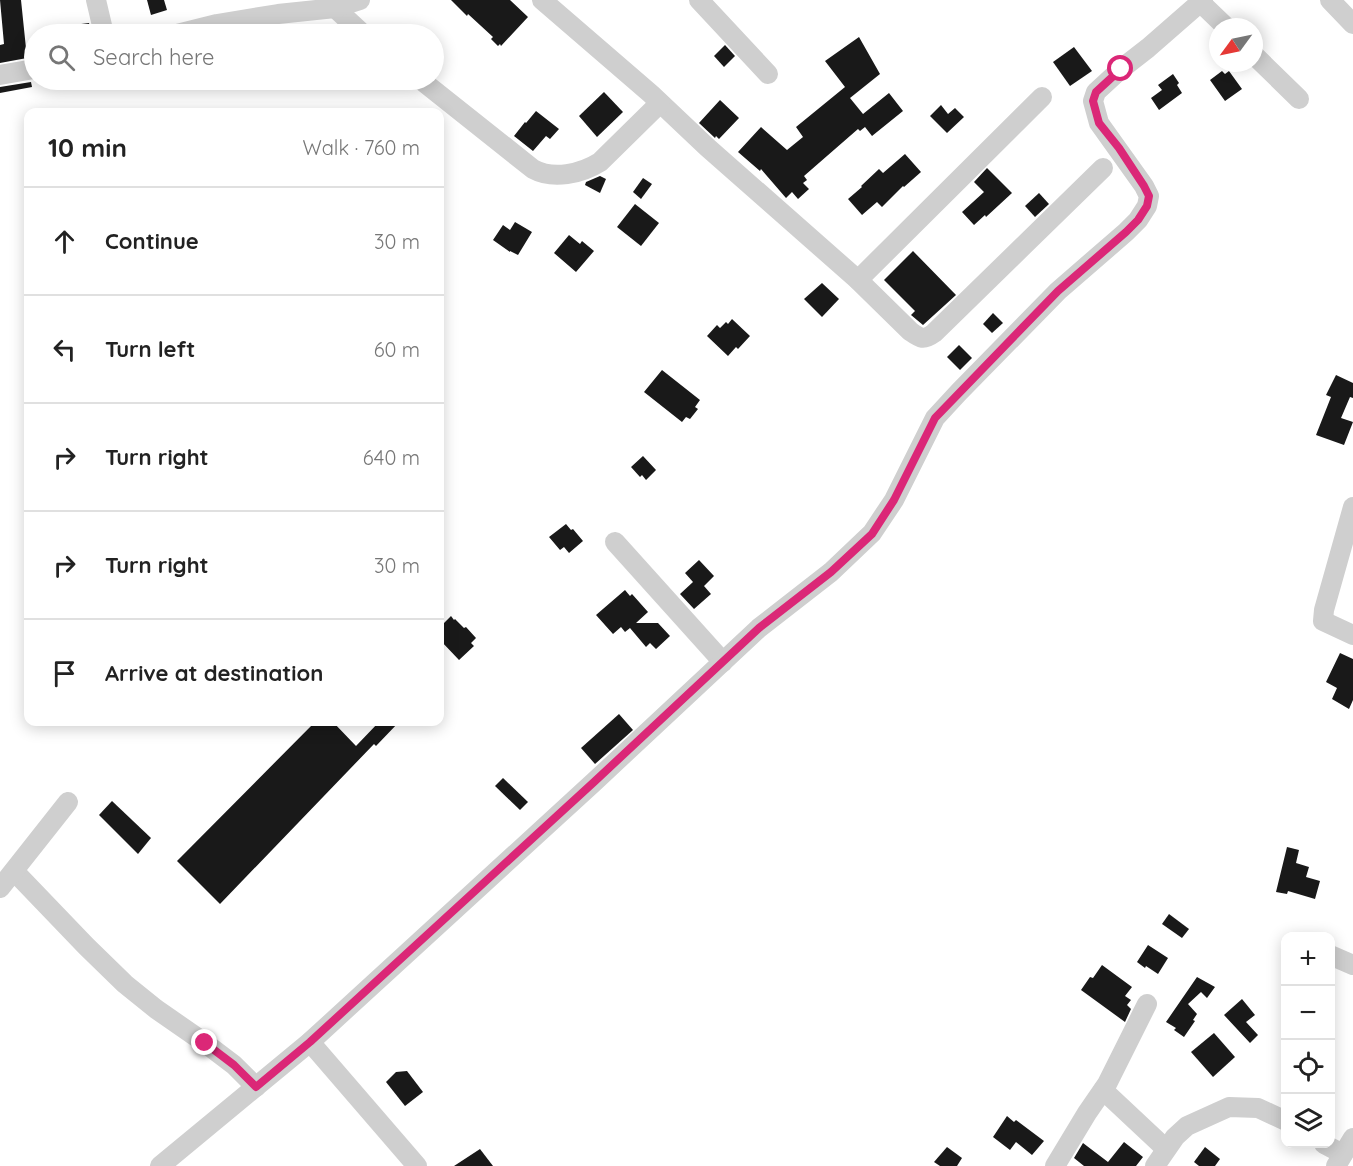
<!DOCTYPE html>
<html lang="en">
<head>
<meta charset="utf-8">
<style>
  :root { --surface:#fff; --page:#f6f6f6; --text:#222; --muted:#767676; --line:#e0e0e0 }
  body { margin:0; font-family:Quicksand,sans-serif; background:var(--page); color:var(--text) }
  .controls { position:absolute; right:18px; bottom:18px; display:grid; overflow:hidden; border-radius:12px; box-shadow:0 3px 15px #0003 }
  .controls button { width:54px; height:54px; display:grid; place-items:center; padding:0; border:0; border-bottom:2px solid var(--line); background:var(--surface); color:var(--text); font:30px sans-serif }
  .compass { position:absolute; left:1209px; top:18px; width:54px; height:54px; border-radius:50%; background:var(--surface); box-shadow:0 3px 15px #0003; rotate:237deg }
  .stop { position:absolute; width:18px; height:18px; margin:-14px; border:4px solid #db2777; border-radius:50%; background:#fff }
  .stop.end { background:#db2777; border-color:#fff; box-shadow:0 2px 6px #0008 }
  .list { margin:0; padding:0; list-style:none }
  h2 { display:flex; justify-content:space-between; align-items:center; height:78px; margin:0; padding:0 24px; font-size:26px }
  h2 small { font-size:20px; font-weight:400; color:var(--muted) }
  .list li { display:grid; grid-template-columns:39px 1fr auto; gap:18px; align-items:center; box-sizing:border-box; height:108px; padding:0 24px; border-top:2px solid var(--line) }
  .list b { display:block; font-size:22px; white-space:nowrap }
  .list em { font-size:20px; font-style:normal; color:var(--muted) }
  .icon { flex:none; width:33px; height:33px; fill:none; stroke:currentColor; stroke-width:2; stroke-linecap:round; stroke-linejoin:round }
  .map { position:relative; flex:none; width:1353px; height:1166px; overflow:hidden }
  .search { position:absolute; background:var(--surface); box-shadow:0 3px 15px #0003; left:24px; top:24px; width:420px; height:66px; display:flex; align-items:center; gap:15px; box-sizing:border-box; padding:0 21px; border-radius:33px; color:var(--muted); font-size:22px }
  .panel { position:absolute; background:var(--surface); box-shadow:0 3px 15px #0003; left:24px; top:108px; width:420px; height:618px; border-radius:12px }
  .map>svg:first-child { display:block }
  .building { fill:#191919 }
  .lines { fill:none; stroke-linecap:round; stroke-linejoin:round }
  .minor { stroke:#cfcfcf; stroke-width:20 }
  .route { stroke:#db2777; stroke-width:8 }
</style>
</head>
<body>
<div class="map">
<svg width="1353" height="1166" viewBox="0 0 1353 1166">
  <rect width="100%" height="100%" fill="#fff"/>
  <g class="building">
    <path d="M0,0H21L27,58L0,63V45L4,44Z"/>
    <path d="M147,0H164L167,10L151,15Z"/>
    <path d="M451,0H510L528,17L501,46L500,44L498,46L491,39L493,37L468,14L467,16Z"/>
    <path d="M89,23L92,34H50V28Z"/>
    <path d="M859,37L880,74L850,98L863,114L889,93L903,111L872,136L865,127L860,131L858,129L804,176L807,180L803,183L809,189L798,199L792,192L786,198L761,169L760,171L738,152L761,127L787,150L803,137L796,127L845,87L825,61Z"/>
    <path d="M725,45L735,56L724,67L714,56Z"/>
    <path d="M1074,47L1092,71L1070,86L1053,62Z"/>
    <path d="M1222,71L1225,74L1229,71L1242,89L1225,101L1210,80Z"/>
    <path d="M1173,74L1179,83L1177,85L1182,93L1159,110L1151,98L1162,90L1158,85Z"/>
    <path d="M31,82L32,87L0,93V87Z"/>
    <path d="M604,92L623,112L597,137L579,116Z"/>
    <path d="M720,100L739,118L719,139L716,136L715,138L699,123Z"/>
    <path d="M941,105L948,114L955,108L964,117L947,133L930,116Z"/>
    <path d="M536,111L559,129L550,139L546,136L533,151L514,136L525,122L526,123Z"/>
    <path d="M905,154L921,172L904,187L903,186L882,207L877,202L862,215L848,199L862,187L861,186L879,169L883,173Z"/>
    <path d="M987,168L1012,193L986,217L985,215L974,225L962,212L984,192L974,182Z"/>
    <path d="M600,176L606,179L600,193L585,185L586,182Z"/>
    <path d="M643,178L652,184L641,199L633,192Z"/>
    <path d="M1039,193L1049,204L1035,217L1025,206Z"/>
    <path d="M635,204L659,223L641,246L617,227Z"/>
    <path d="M515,222L532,232L518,255L510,251V252L493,240L503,225L510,230Z"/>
    <path d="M569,235L580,244L582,241L594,251L576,272L554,253Z"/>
    <path d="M913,251L956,295L923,325L911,315L915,311L884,280Z"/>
    <path d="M822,283L839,299L822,317L804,299Z"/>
    <path d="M993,313L1003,323L992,333L983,324Z"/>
    <path d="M732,319L750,336L738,349L736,347L728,356L707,336L717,325L720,328L726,322L728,324Z"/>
    <path d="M959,345L972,358L960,370L947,357Z"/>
    <path d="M662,370L700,400L695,407L698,409L690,419L686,417L682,422L644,392Z"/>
    <path d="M1336,375L1353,383V398L1350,397L1341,418L1353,422L1344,445L1316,435L1331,397L1326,395Z"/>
    <path d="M643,456L656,470L646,480L642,475L640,477L631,467Z"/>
    <path d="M566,524L571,530L573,529L583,541L569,553L564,547L560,550L549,537Z"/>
    <path d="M699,560L714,576L704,586L711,594L694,609L680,594L693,582L685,573Z"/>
    <path d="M625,590L630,596L632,594L648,612L636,623H658L670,636L656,649L650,643L646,647L630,628L625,632L621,627L613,634L596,615Z"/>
    <path d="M451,616L454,620L455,619L464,628L466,627L476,638L471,643L474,646L459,660L440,640V627Z"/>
    <path d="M1340,653L1353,659V700L1349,709L1332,699L1337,688L1326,682Z"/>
    <path d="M619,714L633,730L595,764L581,748Z"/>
    <path d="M315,722H333L356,746L379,722H399L376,746L374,744L220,904L177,861Z"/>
    <path d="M503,778L528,802L520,810L495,786Z"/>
    <path d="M112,801L151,838L138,854L99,815Z"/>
    <path d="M1287,847L1299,850L1296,863L1309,867L1306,877L1320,881L1315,899L1288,891L1287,894L1276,892Z"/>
    <path d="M1169,914L1189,929L1182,938L1162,924Z"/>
    <path d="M1148,945L1168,958L1158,974L1146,966L1145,968L1137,962Z"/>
    <path d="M1102,965L1132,987L1125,996L1131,1000L1127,1005L1131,1009L1125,1022L1081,990L1090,977L1093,978Z"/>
    <path d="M1197,977L1215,987L1207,998L1201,992L1188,1004L1197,1014L1193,1020L1195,1021L1184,1037L1174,1030L1176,1028L1166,1022Z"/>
    <path d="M1242,999L1255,1015L1246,1022L1258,1035L1250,1043L1224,1015Z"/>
    <path d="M1214,1033L1235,1057L1213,1077L1191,1052Z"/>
    <path d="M407,1071L423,1092L405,1106L386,1082L396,1072Z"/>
    <path d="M1007,1116L1014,1122L1016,1120L1044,1141L1032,1155L1016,1142L1010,1150L993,1137Z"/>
    <path d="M1124,1142L1143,1157L1136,1166H1084L1074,1158L1083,1143L1108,1162Z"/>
    <path d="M947,1147L962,1158L957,1166H940L934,1162Z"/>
    <path d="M1205,1147L1220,1159L1215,1166H1199L1194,1162Z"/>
    <path d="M480,1149L493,1166H454Z"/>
  </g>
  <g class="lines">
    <g class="minor">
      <path d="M96,0L104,34"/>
      <path d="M542,0L651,94L707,147L858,280L910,331C920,338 923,341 934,333L1103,168"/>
      <path d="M699,0L768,74"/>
      <path d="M1330,0L1353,24"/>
      <path d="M1200,2L1226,27"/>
      <path d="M335,8L363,34"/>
      <path d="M177,34L217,24L278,14L335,8L360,0"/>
      <path d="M1254,55L1299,99"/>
      <path d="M0,75L34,69"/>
      <path d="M421,80L533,169C553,180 581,174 600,162L660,103"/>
      <path d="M858,280L1042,97"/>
      <path d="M1353,507L1324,610L1323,621L1353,635"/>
      <path d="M615,542L723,662"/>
      <path d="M14,871L86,946L125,984L156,1009L205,1043L234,1065L256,1087"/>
      <path d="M0,888L68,802"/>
      <path d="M1330,955L1353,965"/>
      <path d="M310,1042L417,1166"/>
      <path d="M1103,1090L1166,1149"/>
      <path d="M1324,1144L1343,1154"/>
      <path d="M160,1166L310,1042L594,782L759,628L831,572L872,533L894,500L935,418L959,392L1058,291L1126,232L1138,220L1147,206L1149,196L1144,186L1099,123L1093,101L1096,92L1121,69L1148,48L1203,0"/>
      <path d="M1055,1166L1087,1113L1107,1084L1147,1004"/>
      <path d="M1155,1166L1175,1137L1187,1126L1229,1107L1258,1108L1286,1121"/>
      <path d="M1336,1166L1353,1138"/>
    </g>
  </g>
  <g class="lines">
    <path class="route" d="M205,1043L234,1065L256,1087L310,1042L594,782L759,628L831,572L872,534L894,500L935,418L1058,291L1126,232L1138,220L1147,206L1149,196L1144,186L1119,148L1099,123L1093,101L1096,92L1121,69"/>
  </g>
</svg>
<div class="controls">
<button>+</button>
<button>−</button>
<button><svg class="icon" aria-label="locate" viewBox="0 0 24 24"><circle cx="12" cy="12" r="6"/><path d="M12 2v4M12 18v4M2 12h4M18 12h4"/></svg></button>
<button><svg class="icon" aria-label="layers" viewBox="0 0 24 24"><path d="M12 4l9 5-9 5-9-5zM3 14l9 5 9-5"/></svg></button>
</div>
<svg class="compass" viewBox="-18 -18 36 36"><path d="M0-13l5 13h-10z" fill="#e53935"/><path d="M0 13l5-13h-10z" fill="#767676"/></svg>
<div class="stop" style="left:1121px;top:69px"></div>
<div class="stop end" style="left:205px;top:1043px"></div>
<div class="search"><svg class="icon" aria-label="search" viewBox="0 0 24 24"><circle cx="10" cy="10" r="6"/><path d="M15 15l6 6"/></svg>Search here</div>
<section class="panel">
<h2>10 min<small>Walk · 760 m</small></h2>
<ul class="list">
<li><svg class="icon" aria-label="ahead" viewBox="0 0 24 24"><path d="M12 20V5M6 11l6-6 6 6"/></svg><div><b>Continue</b></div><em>30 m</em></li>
<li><svg class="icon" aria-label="left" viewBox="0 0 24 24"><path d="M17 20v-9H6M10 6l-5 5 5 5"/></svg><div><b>Turn left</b></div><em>60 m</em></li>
<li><svg class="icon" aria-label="right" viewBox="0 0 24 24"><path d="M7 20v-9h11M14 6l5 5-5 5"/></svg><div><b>Turn right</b></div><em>640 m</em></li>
<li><svg class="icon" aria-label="right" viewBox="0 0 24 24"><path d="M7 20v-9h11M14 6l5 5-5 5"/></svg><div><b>Turn right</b></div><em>30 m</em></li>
<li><svg class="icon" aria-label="arrive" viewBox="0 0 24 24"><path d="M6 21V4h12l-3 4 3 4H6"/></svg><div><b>Arrive at destination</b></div></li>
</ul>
</section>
</div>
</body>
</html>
